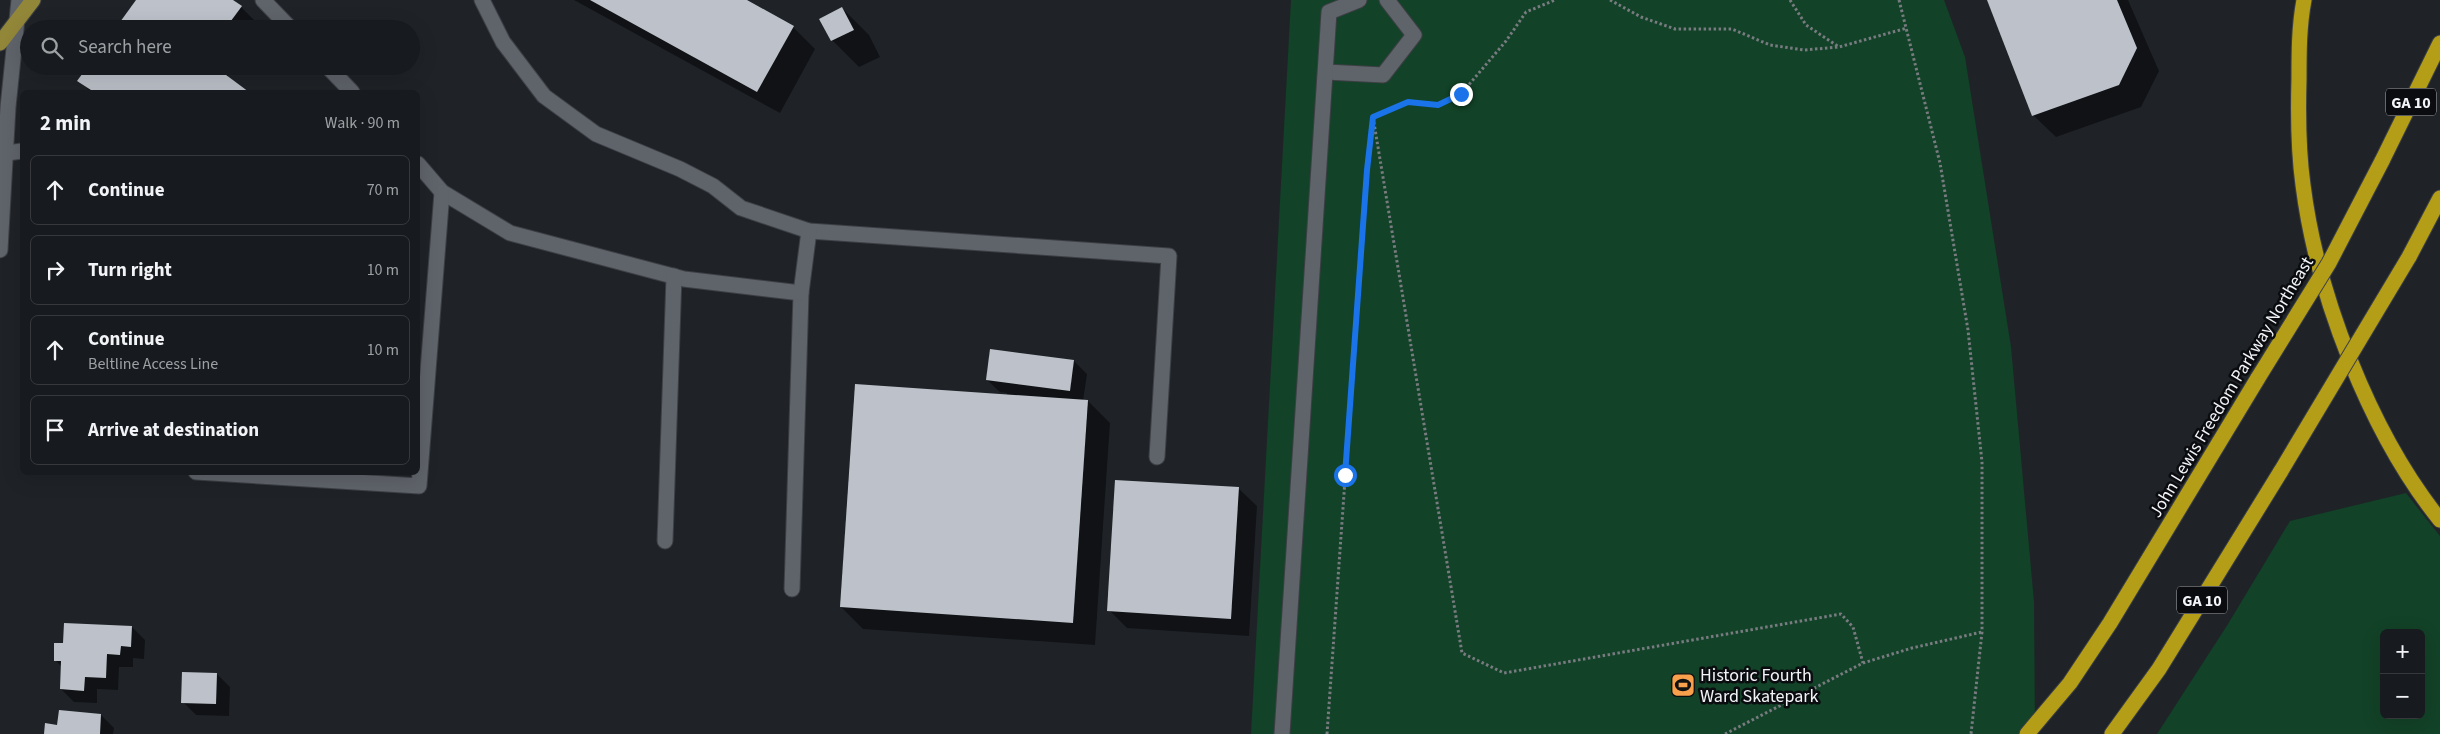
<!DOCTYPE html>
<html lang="en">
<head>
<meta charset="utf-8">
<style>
  :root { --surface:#171a1e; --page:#24272b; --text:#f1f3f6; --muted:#9ea1a4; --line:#36383c }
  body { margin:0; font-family:"Source Sans 3",sans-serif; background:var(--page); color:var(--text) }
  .controls { position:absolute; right:15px; bottom:15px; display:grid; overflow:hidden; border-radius:8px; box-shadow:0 5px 20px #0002 }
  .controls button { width:45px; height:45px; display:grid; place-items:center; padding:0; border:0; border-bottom:1px solid var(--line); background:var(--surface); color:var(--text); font:25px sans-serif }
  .stop { position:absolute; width:15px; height:15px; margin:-11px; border:4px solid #1a73e8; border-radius:50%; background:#fff }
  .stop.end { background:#1a73e8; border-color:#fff; box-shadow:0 1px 5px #0008 }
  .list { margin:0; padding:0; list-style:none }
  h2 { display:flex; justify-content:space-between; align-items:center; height:65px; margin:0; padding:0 20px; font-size:21px }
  h2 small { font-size:16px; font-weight:400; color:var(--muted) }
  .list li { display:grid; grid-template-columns:32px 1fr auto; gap:15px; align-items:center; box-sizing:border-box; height:70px; margin:0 10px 10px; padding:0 10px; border:1px solid var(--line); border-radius:8px }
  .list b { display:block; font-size:19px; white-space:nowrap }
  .list p { margin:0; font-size:16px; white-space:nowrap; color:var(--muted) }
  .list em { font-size:16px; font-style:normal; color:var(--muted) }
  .icon { flex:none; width:28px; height:28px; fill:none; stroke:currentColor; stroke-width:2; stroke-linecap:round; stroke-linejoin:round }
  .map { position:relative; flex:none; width:2440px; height:734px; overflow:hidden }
  .search { position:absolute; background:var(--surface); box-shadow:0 5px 20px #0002; left:20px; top:20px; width:400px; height:55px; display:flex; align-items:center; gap:12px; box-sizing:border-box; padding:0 18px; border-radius:28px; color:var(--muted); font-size:19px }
  .panel { position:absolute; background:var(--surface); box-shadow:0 5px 20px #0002; left:20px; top:90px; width:400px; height:385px; border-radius:8px }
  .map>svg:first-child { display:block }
  .green { fill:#124227; fill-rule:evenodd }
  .shadow { fill:#0007 }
  .building { fill:#bdc2ca }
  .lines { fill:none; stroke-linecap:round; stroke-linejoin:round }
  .minor-casing { stroke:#3c3f44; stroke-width:17 }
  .major-casing { stroke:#3c3f44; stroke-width:17 }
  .highway-casing { stroke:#3c3f44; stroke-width:17 }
  .path { stroke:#787b80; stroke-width:3; stroke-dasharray:2.5 2.5; stroke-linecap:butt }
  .minor { stroke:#5f636a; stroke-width:15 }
  .major { stroke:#928639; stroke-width:15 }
  .highway { stroke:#b49e18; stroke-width:15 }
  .highway-bridge-casing { stroke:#3c3f44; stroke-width:17; stroke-linecap:butt }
  .highway-bridge { stroke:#b49e18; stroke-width:15 }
  .route { stroke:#1a73e8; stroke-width:6 }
  .labels { text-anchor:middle; stroke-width:5; stroke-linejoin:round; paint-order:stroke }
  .shield { fill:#0a0c0f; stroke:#acaeb2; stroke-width:1 }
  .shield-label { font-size:16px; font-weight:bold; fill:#f2f4f8 }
  .street-label { font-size:18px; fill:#f2f4f8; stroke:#0a0c0f }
  .poi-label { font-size:18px; fill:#f2f4f8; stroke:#0a0c0f; text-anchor:start }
</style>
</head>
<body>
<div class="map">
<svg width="2440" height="734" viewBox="0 0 2440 734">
  <rect width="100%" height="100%" fill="#1f2328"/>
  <g class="green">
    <path d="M1291,0H1944L1965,57L2011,347L2034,602L2035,734H1251Z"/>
    <path d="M2406,493L2440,536V734H2157L2228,624L2290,521ZM2384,633H2421V715H2384Z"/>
  </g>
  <g class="shadow">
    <path d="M138,0H230L241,7L263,29H117Z"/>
    <path d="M574,0H745L793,27L815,49L780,113Z"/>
    <path d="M1988,0H2128L2159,71L2141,107L2056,137L2033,115Z"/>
    <path d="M842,8L869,35L880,57L859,67L832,40Z"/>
    <path d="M89,66H235L227,77L247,92H91L79,80Z"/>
    <path d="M991,350L1074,361L1087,374L1083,401H1088L1110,423L1095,645L863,629L841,607L1007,396V393L1000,392L987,380Z"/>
    <path d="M1238,488L1257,506L1249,636L1127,628L1109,610Z"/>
    <path d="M132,627L145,640L144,659L133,658V667H119L118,690L97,689V703L74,702L61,689L62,667L55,660L64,644Z"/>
    <path d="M217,674L230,687L229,716L196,715L183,702Z"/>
    <path d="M101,715L114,728L113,734H45L59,726Z"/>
  </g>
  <g class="building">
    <path d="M136,0H233L242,6L225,29H115Z"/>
    <path d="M590,0H747L794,26L757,92Z"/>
    <path d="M1987,0H2117L2137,48L2119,85L2032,116Z"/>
    <path d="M842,7L854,30L831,41L819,19Z"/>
    <path d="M88,66H214L249,92H94L77,81Z"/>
    <path d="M990,349L1074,360L1070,391L986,380Z"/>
    <path d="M855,384L1088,400L1073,623L840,607Z"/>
    <path d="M1115,480L1239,487L1231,619L1107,611Z"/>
    <path d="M64,623L132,626L131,647L121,646L120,655L107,654L106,678L85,677L84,691L60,689L61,661H54V643H63Z"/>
    <path d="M182,672L217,673L216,704L181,703Z"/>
    <path d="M59,710L101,714L100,734H44L45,723L57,725Z"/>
  </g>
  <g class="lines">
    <g class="minor-casing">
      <g id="minor">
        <path d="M263,0L291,29"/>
        <path d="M482,0L503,42L544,96L596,134L680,169L713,186L741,208L809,231L1169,256L1157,457"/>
        <path d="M327,66L352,92"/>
        <path d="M1326,72L1383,75L1414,35L1387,0"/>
        <path d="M7,153L22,151"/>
        <path d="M418,164L442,192L510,233L684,279L801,293L792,589"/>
        <path d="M0,250L8,107L19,0"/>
        <path d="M801,293L809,231"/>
        <path d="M196,472L419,486L442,192"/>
        <path d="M665,541L674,276"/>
        <path d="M1282,734L1329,12L1359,0"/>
      </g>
    </g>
    <g class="major-casing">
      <path id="major" d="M0,43L33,0"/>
    </g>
    <g class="highway-casing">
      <g id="highway">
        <path d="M2304,0C2299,26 2299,53 2299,79C2298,114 2298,149 2303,185C2317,295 2370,433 2440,520"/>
        <path d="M2382,161L2440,43"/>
        <path d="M2409,257L2440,198"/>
        <path d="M2027,734L2070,683L2110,623L2258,378"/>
        <path d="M2112,734L2159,669L2281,471"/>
      </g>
    </g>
    <g class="path">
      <path d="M1610,0L1641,17L1675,29H1732L1770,45L1804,50L1839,47L1907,28"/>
      <path d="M1790,0L1806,25L1839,47"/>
      <path d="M1899,0L1940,163L1968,330L1982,462V632L1971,734"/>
      <path d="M1373,117L1462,653L1504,673L1841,614L1853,627L1863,663"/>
      <path d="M1327,734L1367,169L1373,117L1408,102L1438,105L1461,94L1506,41L1526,12L1555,0"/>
      <path d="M1725,734L1863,663L1912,648L1982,632"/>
    </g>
    <use href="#minor" class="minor"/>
    <use href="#major" class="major"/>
    <use href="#highway" class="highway"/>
    <g class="highway-bridge-casing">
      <g id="highway-bridge">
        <path d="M2258,378L2329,263L2382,161"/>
        <path d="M2281,471L2409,257"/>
      </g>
    </g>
    <use href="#highway-bridge" class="highway-bridge"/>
  </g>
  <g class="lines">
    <path class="route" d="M1345,475L1367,170L1373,117L1408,102L1438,105L1461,94"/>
  </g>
  <defs>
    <g id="stadium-square" transform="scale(1.25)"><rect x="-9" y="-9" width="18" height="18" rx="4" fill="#f9a04d" stroke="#0a0c0f"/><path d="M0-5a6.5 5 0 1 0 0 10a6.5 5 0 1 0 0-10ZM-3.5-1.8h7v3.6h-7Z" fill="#111"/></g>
  </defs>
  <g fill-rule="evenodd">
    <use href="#stadium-square" x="1683" y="685"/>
  </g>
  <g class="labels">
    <g class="shield">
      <rect x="2386" y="88.5" width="50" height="27" rx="4"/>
      <rect x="2177" y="586.5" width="50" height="27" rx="4"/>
    </g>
    <g class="shield-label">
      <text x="2411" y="108">GA 10</text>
      <text x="2202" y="606">GA 10</text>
    </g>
    <g class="street-label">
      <text transform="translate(2231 387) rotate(-59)" y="6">John Lewis Freedom Parkway Northeast</text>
    </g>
    <g class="poi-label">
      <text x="1700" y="681">Historic Fourth<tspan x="1700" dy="21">Ward Skatepark</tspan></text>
    </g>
  </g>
</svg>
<div class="controls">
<button>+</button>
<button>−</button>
</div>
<div class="stop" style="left:1345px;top:475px"></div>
<div class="stop end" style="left:1461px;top:94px"></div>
<div class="search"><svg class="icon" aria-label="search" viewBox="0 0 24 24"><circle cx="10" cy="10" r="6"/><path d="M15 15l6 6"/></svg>Search here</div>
<section class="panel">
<h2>2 min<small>Walk · 90 m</small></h2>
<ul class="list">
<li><svg class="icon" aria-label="ahead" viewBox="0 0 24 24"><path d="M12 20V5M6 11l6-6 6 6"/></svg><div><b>Continue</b></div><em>70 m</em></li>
<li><svg class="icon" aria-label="right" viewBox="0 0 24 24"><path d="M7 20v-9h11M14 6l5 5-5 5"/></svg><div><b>Turn right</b></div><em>10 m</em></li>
<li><svg class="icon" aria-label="ahead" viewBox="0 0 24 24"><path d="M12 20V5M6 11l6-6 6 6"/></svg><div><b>Continue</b><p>Beltline Access Line</p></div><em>10 m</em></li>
<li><svg class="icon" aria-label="arrive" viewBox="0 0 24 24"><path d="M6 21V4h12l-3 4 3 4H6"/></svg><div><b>Arrive at destination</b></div></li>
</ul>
</section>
</div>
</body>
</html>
